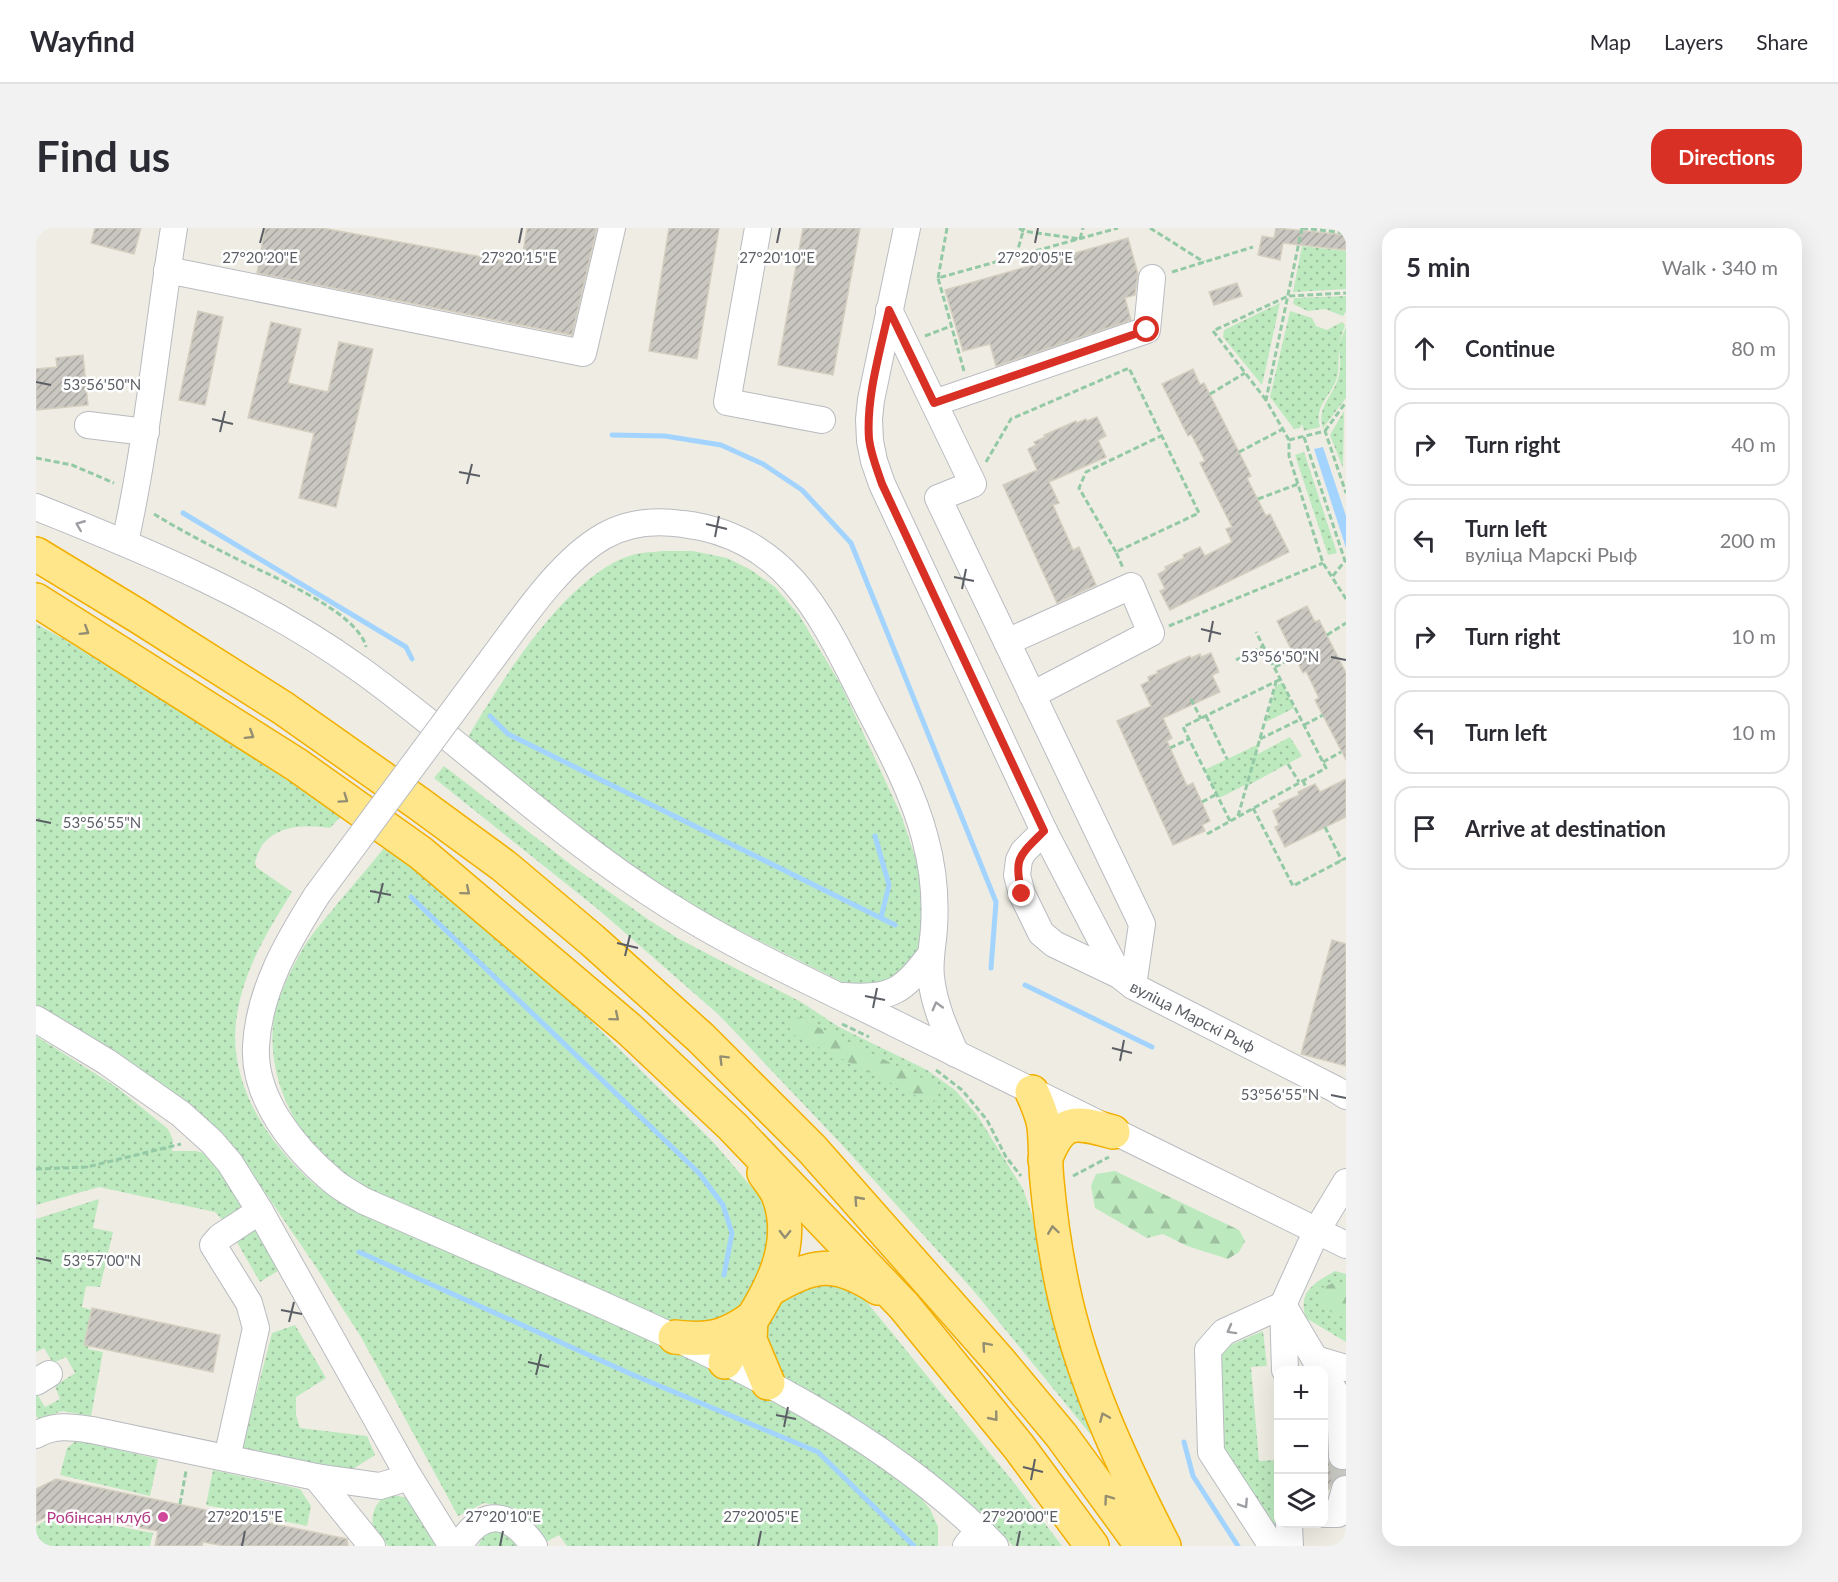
<!DOCTYPE html>
<html lang="en">
<head>
<meta charset="utf-8">
<style>
  :root { --surface:#fff; --page:#f2f2f3; --text:#2b2b33; --muted:#7c7c81; --line:#e1e1e2; --accent:#d93025 }
  body { margin:0; font-family:Lato,sans-serif; background:var(--page); color:var(--text) }
  .controls { position:absolute; right:18px; bottom:18px; display:grid; overflow:hidden; border-radius:12px; box-shadow:0 6px 24px #0002 }
  .controls button { width:54px; height:54px; display:grid; place-items:center; padding:0; border:0; border-bottom:2px solid var(--line); background:var(--surface); color:var(--text); font:30px sans-serif }
  .stop { position:absolute; width:18px; height:18px; margin:-14px; border:4px solid #d93025; border-radius:50%; background:#fff }
  .stop.end { background:#d93025; border-color:#fff; box-shadow:0 2px 6px #0008 }
  .list { margin:0; padding:0; list-style:none }
  h2 { display:flex; justify-content:space-between; align-items:center; height:78px; margin:0; padding:0 24px; font-size:26px }
  h2 small { font-size:20px; font-weight:400; color:var(--muted) }
  .list li { display:grid; grid-template-columns:39px 1fr auto; gap:18px; align-items:center; box-sizing:border-box; height:84px; margin:0 12px 12px; padding:0 12px; border:2px solid var(--line); border-radius:18px }
  .list b { display:block; font-size:22px; white-space:nowrap }
  .list p { margin:0; font-size:20px; white-space:nowrap; color:var(--muted) }
  .list em { font-size:20px; font-style:normal; color:var(--muted) }
  .icon { flex:none; width:33px; height:33px; fill:none; stroke:currentColor; stroke-width:2; stroke-linecap:round; stroke-linejoin:round }
  .map { position:relative; flex:none; width:1310px; height:1318px; overflow:hidden; border-radius:18px }
  header { display:flex; align-items:center; gap:36px; box-sizing:border-box; height:84px; padding:0 30px; background:var(--surface); border-bottom:2px solid var(--line) }
  header strong { font-size:28px }
  nav { display:flex; gap:33px; margin-inline-start:auto; font-size:21px }
  .intro { display:flex; align-items:center; justify-content:space-between; box-sizing:border-box; height:144px; padding:0 36px }
  h1 { margin:0; font-size:42px }
  .button { padding:15px 27px; border-radius:18px; background:var(--accent); color:#fff; font-size:21px; font-weight:700 }
  main { display:flex; gap:36px; padding:0 36px }
  aside { flex:1; background:var(--surface); border-radius:18px; box-shadow:0 6px 24px #0002 }
  .map>svg:first-child { display:block }
  .green { fill:url(#green-dots) }
  .forest { fill:url(#forest-firs) }
  .water { fill:#a3d4ff }
  .lines { fill:none; stroke-linecap:round; stroke-linejoin:round }
  .stream { stroke:#a3d4ff; stroke-width:5 }
  .building { fill:url(#building-hatch); stroke:#d5cfc0; stroke-width:1.5 }
  .minor-tunnel { stroke:#cacac4; stroke-width:26; stroke-dasharray:26 13; stroke-linecap:butt }
  .minor-casing { stroke:#b8bbc0; stroke-width:28 }
  .highway-casing { stroke:#f2af00; stroke-width:36 }
  .path { stroke:#94c9a5; stroke-width:3; stroke-dasharray:6 3; stroke-linecap:butt }
  .minor { stroke:#fff; stroke-width:26 }
  .highway { stroke:#ffe68a; stroke-width:33 }
  .minor-bridge-casing { stroke:#b8bbc0; stroke-width:28; stroke-linecap:butt }
  .minor-bridge { stroke:#fff; stroke-width:26 }
  .oneway { stroke:#9d9fa3 }
  .oneway2 { stroke:#948e72 }
  .route { stroke:#d93025; stroke-width:8 }
  .ticks { fill:none; stroke:#5b5f65; stroke-width:2 }
  .hotel-dot { fill:#d1479c; stroke:#fff; stroke-width:2 }
  .labels { text-anchor:middle; stroke-width:5; stroke-linejoin:round; paint-order:stroke }
  .street-label { font-size:16px; fill:#5b5f65; stroke:#fff }
  .hotel-label { font-size:16px; fill:#b23c85; stroke:#fff; text-anchor:end }
  .ticks-label { font-size:15px; text-anchor:middle; fill:#5b5f65; stroke:#fff; stroke-width:5; stroke-linejoin:round; paint-order:stroke }
</style>
</head>
<body>
<header>
<strong>Wayfind</strong>
<nav><a>Map</a><a>Layers</a><a>Share</a></nav>
</header>
<div class="intro"><h1>Find us</h1><a class="button">Directions</a></div>
<main>
<div class="map">
<svg width="1310" height="1318" viewBox="0 0 1310 1318">
  <defs>
    <pattern id="green-dots" width="8" height="8" patternUnits="userSpaceOnUse" patternTransform="scale(1.5)"><rect width="8" height="8" fill="#bde9be"/><path d="M2 2h.1M6 6h.1" fill="none" stroke="#9dc09e" stroke-width="1.8" stroke-linecap="round"/></pattern>
    <pattern id="forest-firs" width="22" height="20" patternUnits="userSpaceOnUse" patternTransform="scale(1.5)"><rect width="22" height="20" fill="#bde9be"/><path d="M5 1l3.5 6h-7zM16 11l3.5 6h-7z" fill="#9dc09e"/></pattern>
    <pattern id="building-hatch" width="6" height="6" patternUnits="userSpaceOnUse" patternTransform="scale(1.5)"><rect width="6" height="6" fill="#cac7c0"/><path d="M-1 1l2-2M0 6l6-6M5 7l2-2" fill="none" stroke="#a7a5a0"/></pattern>
  </defs>
  <rect width="100%" height="100%" fill="#efede3"/>
  <g class="green">
    <path d="M1266,18L1310,23V61L1257,64Z"/>
    <path d="M1310,68V83L1307,88L1289,81L1272,83L1257,76L1258,70Z"/>
    <path d="M1244,75L1226,157L1187,109L1188,102Z"/>
    <path d="M1254,83L1276,90L1280,98L1291,102L1306,94L1309,97L1302,118L1310,99V170L1287,200C1281,181 1293,172 1300,156C1305,145 1305,134 1303,122C1302,133 1304,144 1299,155C1291,172 1279,178 1284,199L1268,203L1266,196L1264,200L1258,201L1234,169Z"/>
    <path d="M1308,183L1307,240L1294,207Z"/>
    <path d="M1268,224L1301,325L1292,327L1259,227Z"/>
    <path d="M628,323H657L691,330L715,342L739,359L763,387L805,457L865,587L884,643L889,697L883,727L867,751L833,760L810,756L660,681L602,644L430,512C464,455 530,347 596,327C606,324 618,324 628,323Z"/>
    <path d="M0,396L26,410L218,528L307,586L294,600C271,597 244,596 227,616C223,621 221,628 219,634L220,639L256,664C232,702 208,741 201,787C190,852 230,913 276,954C297,973 326,986 351,998L681,1139L791,1200L862,1249L883,1268L894,1281L902,1299V1318H531L523,1307L508,1315L484,1281L448,1275L422,1288L325,1109L280,1039L200,922L175,896L144,869L92,833L0,780Z"/>
    <path d="M1246,454L1258,480L1230,494L1240,458Z"/>
    <path d="M1254,509L1266,528L1211,558V556L1183,570L1168,542L1223,516L1220,527Z"/>
    <path d="M408,538L538,639L613,692L643,711L765,774L803,799L891,842L919,862L941,887L987,961L1003,1007L1029,1119L1055,1207L937,1062L809,920L683,787L563,682L398,550Z"/>
    <path d="M352,615L521,759L678,915L724,969L737,993L741,1017L709,1082L649,1103L333,965C323,958 312,951 303,944C259,909 229,846 238,790C242,767 255,742 266,722C276,705 290,690 302,675C319,655 336,635 352,615Z"/>
    <path d="M0,808L79,858L132,901L137,912L136,923H160L175,927L208,972L206,980L189,994L179,984L63,959L0,977Z"/>
    <path d="M63,971L57,1000L77,1004L64,1059L50,1058L46,1079L59,1083L52,1121L67,1124L55,1188L26,1183L3,1191L0,1188V1168L1,1166L9,1179L24,1171L19,1158L39,1145L30,1129L17,1135L8,1120L0,1124V991Z"/>
    <path d="M220,1000L245,1041L224,1054L198,1009Z"/>
    <path d="M1299,1043L1310,1046V1114L1270,1090C1261,1063 1279,1055 1299,1043Z"/>
    <path d="M787,1055L805,1058L830,1073L979,1256L1026,1318H977L961,1300L898,1250L741,1147L729,1117L732,1092L739,1076L752,1066Z"/>
    <path d="M259,1097L290,1150L260,1169V1187L264,1200L331,1208L339,1227L312,1244L217,1225L206,1220L236,1105Z"/>
    <path d="M1227,1103L1231,1138L1215,1139L1223,1233L1240,1232V1308L1185,1230L1180,1131L1192,1118Z"/>
    <path d="M41,1212L122,1231L114,1268L24,1247L31,1220Z"/>
    <path d="M177,1242L264,1261L275,1278L271,1298L170,1277Z"/>
    <path d="M354,1266L371,1270L406,1318H352C347,1312 339,1305 337,1298C334,1284 342,1271 354,1266Z"/>
    <path d="M20,1287L117,1305L114,1318H0V1298Z"/>
    <path d="M467,1302L492,1318H442C447,1306 454,1304 467,1302Z"/>
  </g>
  <g class="forest">
    <path d="M757,787L900,857L903,870L895,875L756,806L752,796Z"/>
    <path d="M1079,943L1203,1002L1209,1013L1203,1024L1192,1031L1151,1018L1127,1006L1111,1010L1059,980L1055,958L1060,946Z"/>
    <path d="M1297,1055L1310,1057V1091L1295,1084L1285,1073L1286,1060Z"/>
  </g>
  <path class="water" d="M1287,219L1310,288V320L1278,221Z"/>
  <g class="lines">
    <g class="stream">
      <path d="M576,207L629,208L685,217L727,236L766,262L815,315L960,674L955,740"/>
      <path d="M147,285L370,419L376,431"/>
      <path d="M454,488L472,506L859,697"/>
      <path d="M839,608L853,657L845,690"/>
      <path d="M375,669L663,945L687,977L696,1005L688,1047"/>
      <path d="M989,757L1116,819"/>
      <path d="M323,1024L595,1146L782,1224L878,1318"/>
      <path d="M1148,1214L1157,1248L1202,1318"/>
    </g>
  </g>
  <g class="building">
    <path d="M59,0H105L98,26L55,15Z"/>
    <path d="M229,0H286L485,36L491,0H561L536,107L221,45Z"/>
    <path d="M633,0H683L661,131L613,123Z"/>
    <path d="M767,0H824L797,147L742,137Z"/>
    <path d="M1240,0L1310,7V22L1247,15L1244,32L1222,27L1226,8L1238,10Z"/>
    <path d="M1092,10L1102,46L1099,67L1089,70L1095,92L960,138L954,116L927,123L909,62Z"/>
    <path d="M1201,55L1206,68L1178,77L1173,64Z"/>
    <path d="M162,83L187,89L169,177L143,172Z"/>
    <path d="M235,94L265,101L252,155L292,164L303,114L337,121L300,279L263,270L278,205L212,190Z"/>
    <path d="M47,127L52,177L0,182V141L21,139L20,130Z"/>
    <path d="M1157,141L1164,157L1168,155L1215,248L1211,250L1230,288L1234,286L1253,324L1134,382L1124,363L1129,361L1122,346L1130,342L1129,339L1148,330L1147,327L1164,319L1169,328L1196,314L1190,301L1196,299L1164,235L1169,233L1155,206L1152,208L1126,156Z"/>
    <path d="M1061,189L1070,208L1062,212L1070,229L1013,254L1023,275L1017,277L1037,322L1043,319L1060,357L1021,375L967,257L1001,242L992,221L1000,217L998,214L1009,209L1008,207L1040,193L1041,195L1050,191L1051,193Z"/>
    <path d="M1271,378L1279,394L1283,392L1310,445V532L1279,472L1283,470L1270,443L1267,445L1241,393Z"/>
    <path d="M1175,425L1183,444L1176,447L1184,464L1127,490L1136,510L1131,513L1151,558L1157,555L1174,593L1166,597L1169,603L1137,617L1081,493L1115,478L1105,457L1113,453L1112,449L1122,445L1121,443L1154,428L1155,430L1164,426L1165,429Z"/>
    <path d="M1310,551V589L1249,619L1239,599L1243,597L1237,583L1245,579L1243,576L1263,567L1262,564L1279,556L1284,564Z"/>
    <path d="M1296,712L1310,716V838L1265,826Z"/>
    <path d="M56,1080L184,1107L177,1144L48,1117Z"/>
    <path d="M1291,1228L1294,1236L1300,1241L1310,1242V1246L1299,1250L1293,1261L1287,1262V1229Z"/>
    <path d="M20,1251L311,1311L312,1318H189L167,1314L166,1318H119L122,1303L20,1284L0,1294V1261Z"/>
  </g>
  <g class="lines">
    <path class="minor-tunnel" d="M1306,1228L1309,1261"/>
    <g class="minor-casing">
      <g id="minor">
        <path d="M722,0L691,174L786,192"/>
        <path id="s1" d="M871,0L835,172L833,191L834,213L838,233L846,256L1008,603L1083,747L1097,758L1299,861L1310,868"/>
        <path d="M131,42L547,125L576,0"/>
        <path d="M853,82L937,256L902,270L1106,696L1097,758"/>
        <path d="M898,175L1111,102L1116,50"/>
        <path d="M52,197L110,204"/>
        <path d="M0,279C113,324 225,370 325,442C429,517 522,608 632,677C704,723 784,758 860,796C1010,871 1160,943 1310,1017"/>
        <path d="M89,314C112,211 121,105 138,0"/>
        <path d="M971,414L1095,358L1115,405L996,467"/>
        <path d="M456,431C486,391 524,333 568,308C592,294 620,292 647,296C755,309 789,395 833,481C854,521 878,567 889,610C897,639 900,669 898,700C897,716 893,733 895,749C898,777 909,801 920,826"/>
        <path d="M1008,603L987,624L983,632L981,647L986,666L1005,705L1018,716L1083,747"/>
        <path d="M281,667C252,713 223,762 220,818C217,871 259,921 297,953C306,961 318,967 328,973C405,1006 481,1040 558,1073C702,1137 847,1204 959,1318"/>
        <path d="M808,768C856,772 867,763 895,726"/>
        <path d="M0,791L71,834L145,886L176,914L194,935L224,983L373,1249L416,1318"/>
        <path d="M1249,1142L1247,1077L1281,1002L1310,954"/>
        <path d="M1288,1145L1304,1173L1306,1228"/>
        <path d="M0,1154L13,1146"/>
        <path d="M0,1207C18,1196 36,1199 56,1202L280,1249L344,1258L373,1249"/>
        <path d="M191,1230L220,1100L213,1075L177,1017L184,1009L224,983"/>
        <path d="M280,1249L336,1318"/>
        <path d="M1288,1286H1302L1309,1261"/>
        <path d="M1253,1296L1254,1318"/>
        <path d="M423,1318C446,1280 473,1282 498,1318"/>
        <path d="M930,1318L943,1302"/>
        <path d="M1236,1318L1175,1224L1172,1122L1188,1104L1247,1077L1279,1131L1310,1140"/>
      </g>
    </g>
    <g class="highway-casing">
      <g id="highway">
        <path d="M0,326L102,388L247,480L382,575L468,638L556,712L665,810L776,921L965,1135L1025,1207L1106,1318"/>
        <path d="M0,372L261,537L385,625L593,801L697,899L868,1078L983,1219L1056,1318"/>
        <path d="M996,864C1001,875 1006,886 1008,898C1010,916 1009,935 1011,953C1014,987 1019,1022 1026,1056C1045,1149 1085,1234 1128,1318"/>
        <path d="M1009,932C1026,890 1037,893 1077,904"/>
        <path d="M733,1062C776,1036 798,1031 842,1060"/>
        <path d="M715,1091L714,1112L732,1155"/>
        <path d="M639,1109C672,1113 688,1110 715,1091"/>
        <path d="M689,1134C719,1084 765,1030 743,969C740,960 733,953 728,945"/>
      </g>
    </g>
    <g class="path">
      <path d="M983,0L987,3L1044,11L1047,0"/>
      <path d="M1114,0L1168,34"/>
      <path d="M1266,0L1230,172L1253,212V228L1287,335L1310,371"/>
      <path d="M1266,0L1310,5"/>
      <path d="M980,28L988,0"/>
      <path d="M1136,44L1217,19"/>
      <path d="M902,50L911,0"/>
      <path d="M889,108L915,98"/>
      <path d="M928,143L902,50L1082,0"/>
      <path d="M1174,166L1209,145"/>
      <path d="M1230,172L1177,103L1252,68L1310,65"/>
      <path d="M1289,203L1310,174"/>
      <path d="M1268,209L1309,333L1296,349"/>
      <path d="M1253,212L1289,203L1310,265"/>
      <path d="M1203,224L1247,201"/>
      <path d="M0,230L36,237L78,255"/>
      <path d="M950,234L975,191L1093,140L1163,285L1080,324L1087,340"/>
      <path d="M1222,271L1262,256"/>
      <path d="M118,286C144,302 171,316 199,330C230,346 322,383 330,419"/>
      <path d="M1080,324L1043,260L1050,244L1125,208"/>
      <path d="M1133,398L1287,335"/>
      <path d="M1291,407L1310,395"/>
      <path d="M1200,432L1228,418"/>
      <path d="M1239,439L1259,429"/>
      <path d="M1155,471L1165,491"/>
      <path d="M1170,488L1191,531"/>
      <path d="M1268,497L1287,487"/>
      <path d="M1224,511L1265,491"/>
      <path d="M1134,520L1153,511"/>
      <path d="M1287,534L1305,524"/>
      <path d="M1252,536L1263,554"/>
      <path d="M1267,552L1270,560"/>
      <path d="M1166,574L1181,566"/>
      <path d="M1217,580L1257,658L1310,630"/>
      <path d="M1202,588L1240,454"/>
      <path d="M1194,593L1147,499L1245,451"/>
      <path d="M1289,599L1306,633"/>
      <path d="M1171,606L1290,540L1220,404"/>
      <path d="M806,796L833,809"/>
      <path d="M900,842L926,862L951,892L970,929L985,948"/>
      <path d="M0,941L51,939L145,916"/>
      <path d="M1037,948L1073,929"/>
      <path d="M144,1276L150,1243"/>
    </g>
    <use href="#minor" class="minor"/>
    <use href="#highway" class="highway"/>
    <g class="minor-bridge-casing">
      <path id="minor-bridge" d="M281,667L456,431"/>
    </g>
    <use href="#minor-bridge" class="minor-bridge"/>
  </g>
  <defs><path id="oneway-chevron" d="M-2-3.5L2.5 0L-2 3.5" fill="none" stroke-width="1.6" stroke-linecap="round" stroke-linejoin="round" transform="scale(1.5)"/></defs>
  <g class="oneway">
    <use href="#oneway-chevron" transform="translate(44 297) rotate(-158)"/>
    <use href="#oneway-chevron" transform="translate(901 778) rotate(-105)"/>
    <use href="#oneway-chevron" transform="translate(1195 1102) rotate(151)"/>
    <use href="#oneway-chevron" transform="translate(1208 1276) rotate(57)"/>
  </g>
  <g class="oneway2">
    <use href="#oneway-chevron" transform="translate(49 403) rotate(32)"/>
    <use href="#oneway-chevron" transform="translate(214 507) rotate(32)"/>
    <use href="#oneway-chevron" transform="translate(308 571) rotate(35)"/>
    <use href="#oneway-chevron" transform="translate(430 663) rotate(40)"/>
    <use href="#oneway-chevron" transform="translate(579 789) rotate(40)"/>
    <use href="#oneway-chevron" transform="translate(687 831) rotate(-135)"/>
    <use href="#oneway-chevron" transform="translate(822 972) rotate(-132)"/>
    <use href="#oneway-chevron" transform="translate(1017 1002) rotate(-98)"/>
    <use href="#oneway-chevron" transform="translate(749 1006) rotate(91)"/>
    <use href="#oneway-chevron" transform="translate(950 1118) rotate(-131)"/>
    <use href="#oneway-chevron" transform="translate(958 1189) rotate(51)"/>
    <use href="#oneway-chevron" transform="translate(1068 1189) rotate(-113)"/>
    <use href="#oneway-chevron" transform="translate(1072 1271) rotate(-126)"/>
  </g>
  <g class="lines">
    <path class="route" d="M986,666C977,630 983,628 1008,603L846,256C841,241 835,227 833,211C830,169 844,124 853,82L898,175L1111,102"/>
  </g>
  <path class="ticks" d="M224,15L228,0M483,15L486,0M741,15L744,0M999,15L1002,0M0,154L15,157M176,191L197,196M184,204L189,183M423,244L444,248M431,256L436,236M670,296L691,301M679,309L683,288M918,349L938,353M926,361L930,341M1165,401L1185,406M1173,414L1177,393M1295,429L1310,432M0,592L15,595M334,663L355,667M342,675L347,655M581,715L602,720M589,728L594,707M829,768L849,772M837,780L841,760M1076,820L1096,825M1084,833L1088,812M1295,867L1310,870M0,1030L15,1033M245,1082L266,1086M253,1094L258,1074M492,1134L513,1139M500,1147L505,1126M740,1187L760,1191M748,1199L752,1179M987,1239L1007,1244M995,1252L999,1231M206,1318L209,1303M464,1318L467,1303M722,1318L725,1303M981,1318L984,1303"/>
  <circle class="hotel-dot" cx="127" cy="1289" r="6"/>
  <g class="labels">
    <g class="street-label">
      <text dy="6" stroke="none"><textPath href="#s1" startOffset="892">вуліца Марскі Рыф</textPath></text>
    </g>
    <g class="hotel-label">
      <text x="115" y="1295">Робінсан клуб</text>
    </g>
  </g>
  <g class="ticks-label">
    <text x="224" y="35">27°20'20"E</text>
    <text x="483" y="35">27°20'15"E</text>
    <text x="741" y="35">27°20'10"E</text>
    <text x="999" y="35">27°20'05"E</text>
    <text x="66" y="162">53°56'50"N</text>
    <text x="1244" y="434">53°56'50"N</text>
    <text x="66" y="600">53°56'55"N</text>
    <text x="1244" y="872">53°56'55"N</text>
    <text x="66" y="1038">53°57'00"N</text>
    <text x="209" y="1294">27°20'15"E</text>
    <text x="467" y="1294">27°20'10"E</text>
    <text x="725" y="1294">27°20'05"E</text>
    <text x="984" y="1294">27°20'00"E</text>
  </g>
</svg>
<div class="controls">
<button>+</button>
<button>−</button>
<button><svg class="icon" aria-label="layers" viewBox="0 0 24 24"><path d="M12 4l9 5-9 5-9-5zM3 14l9 5 9-5"/></svg></button>
</div>
<div class="stop" style="left:1111px;top:102px"></div>
<div class="stop end" style="left:986px;top:666px"></div>
</div>
<aside>
<h2>5 min<small>Walk · 340 m</small></h2>
<ul class="list">
<li><svg class="icon" aria-label="ahead" viewBox="0 0 24 24"><path d="M12 20V5M6 11l6-6 6 6"/></svg><div><b>Continue</b></div><em>80 m</em></li>
<li><svg class="icon" aria-label="right" viewBox="0 0 24 24"><path d="M7 20v-9h11M14 6l5 5-5 5"/></svg><div><b>Turn right</b></div><em>40 m</em></li>
<li><svg class="icon" aria-label="left" viewBox="0 0 24 24"><path d="M17 20v-9H6M10 6l-5 5 5 5"/></svg><div><b>Turn left</b><p>вуліца Марскі Рыф</p></div><em>200 m</em></li>
<li><svg class="icon" aria-label="right" viewBox="0 0 24 24"><path d="M7 20v-9h11M14 6l5 5-5 5"/></svg><div><b>Turn right</b></div><em>10 m</em></li>
<li><svg class="icon" aria-label="left" viewBox="0 0 24 24"><path d="M17 20v-9H6M10 6l-5 5 5 5"/></svg><div><b>Turn left</b></div><em>10 m</em></li>
<li><svg class="icon" aria-label="arrive" viewBox="0 0 24 24"><path d="M6 21V4h12l-3 4 3 4H6"/></svg><div><b>Arrive at destination</b></div></li>
</ul>
</aside>
</main>
</body>
</html>
